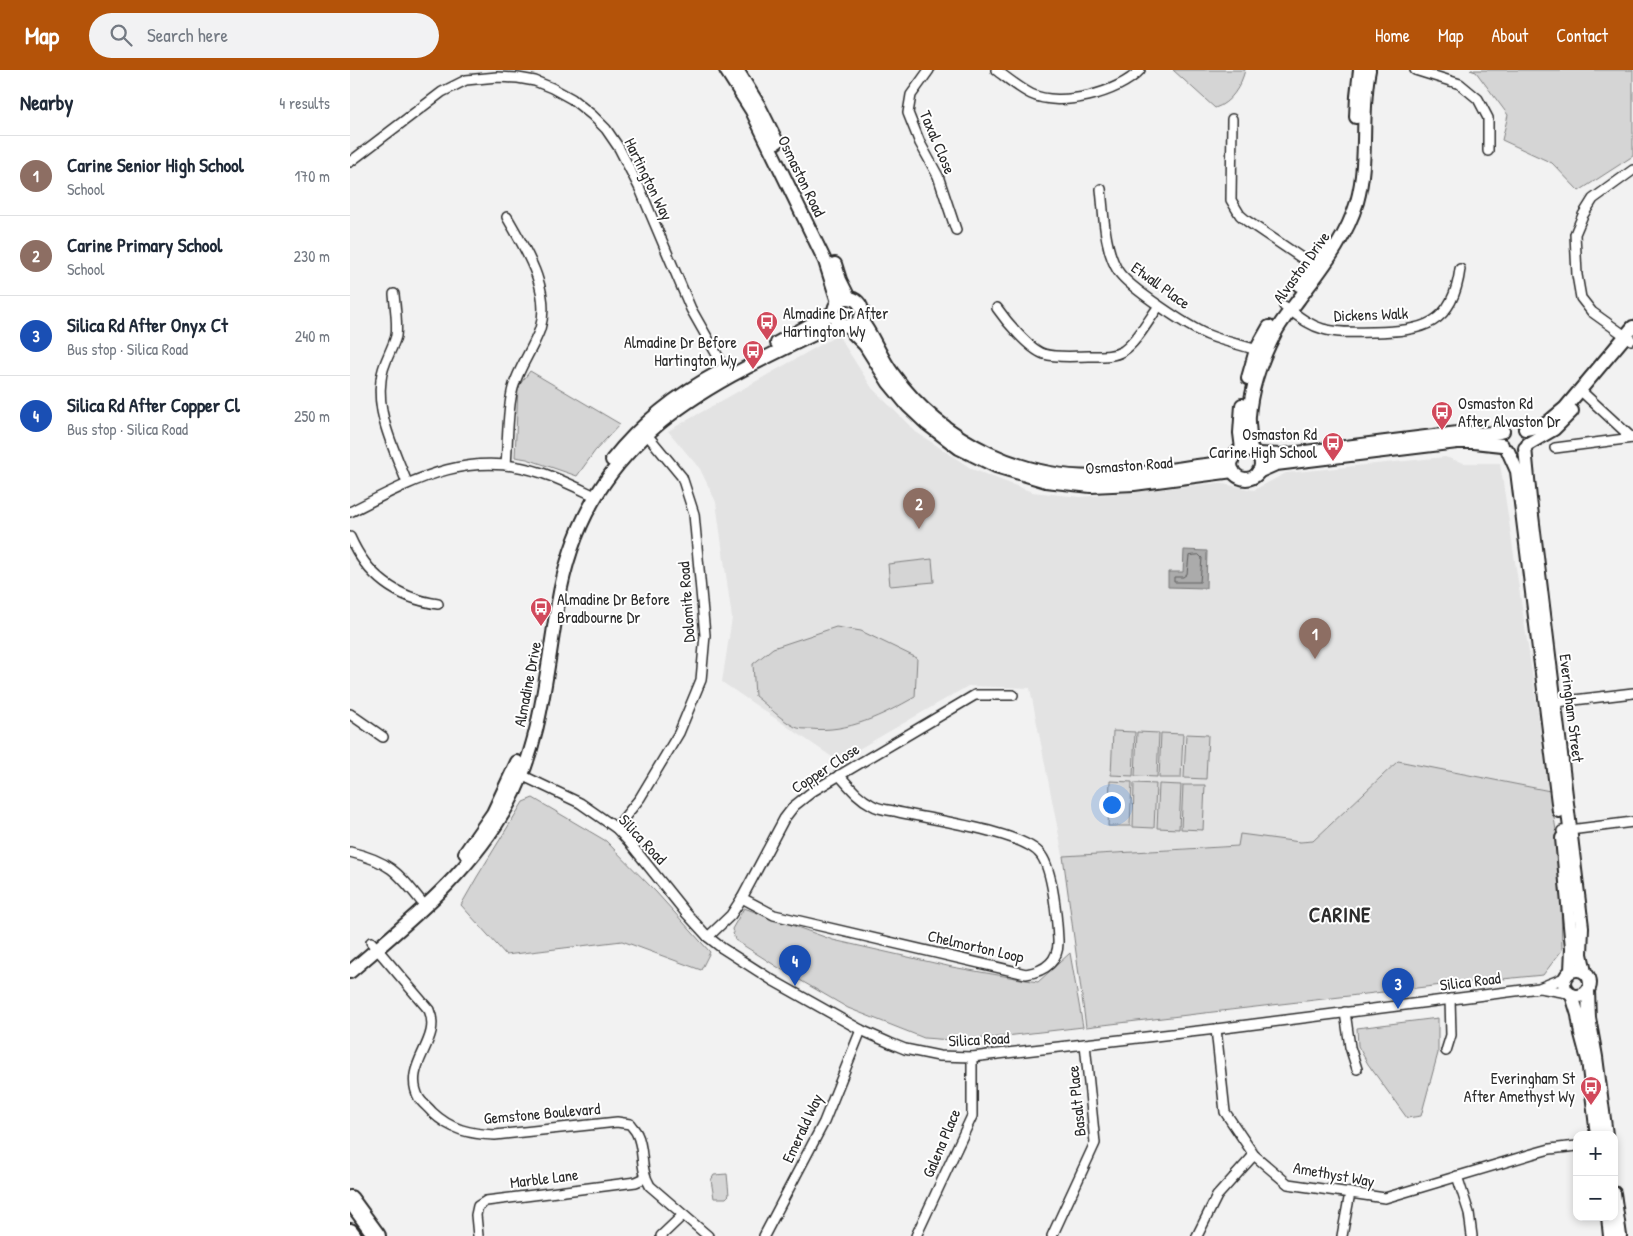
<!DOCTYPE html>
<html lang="en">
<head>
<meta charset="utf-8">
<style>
  :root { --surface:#fff; --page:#f2f2f3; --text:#1f2937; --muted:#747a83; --line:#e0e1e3; --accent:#b45309 }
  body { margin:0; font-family:"Patrick Hand",sans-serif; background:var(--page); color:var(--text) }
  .controls { position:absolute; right:15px; bottom:15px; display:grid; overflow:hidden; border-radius:10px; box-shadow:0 2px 8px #0003 }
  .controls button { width:45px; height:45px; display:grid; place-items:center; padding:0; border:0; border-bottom:1px solid var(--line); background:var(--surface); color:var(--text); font:25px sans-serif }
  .you { position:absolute; left:761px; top:734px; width:18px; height:18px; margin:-12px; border:4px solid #fff; border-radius:50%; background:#1a73e8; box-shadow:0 0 0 8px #1a73e833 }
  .badge { display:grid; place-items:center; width:32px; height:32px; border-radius:50%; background:var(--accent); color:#fff; font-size:16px; font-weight:700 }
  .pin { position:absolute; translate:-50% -41px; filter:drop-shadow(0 1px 2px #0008) }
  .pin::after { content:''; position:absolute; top:26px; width:18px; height:15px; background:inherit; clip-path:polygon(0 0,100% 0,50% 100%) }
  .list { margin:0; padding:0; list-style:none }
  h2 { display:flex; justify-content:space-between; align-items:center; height:65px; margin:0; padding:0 20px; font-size:21px }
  h2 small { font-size:16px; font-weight:400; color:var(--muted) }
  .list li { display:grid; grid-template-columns:32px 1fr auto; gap:15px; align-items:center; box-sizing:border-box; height:80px; padding:0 20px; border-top:1px solid var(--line) }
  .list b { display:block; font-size:19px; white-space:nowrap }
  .list p { margin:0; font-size:16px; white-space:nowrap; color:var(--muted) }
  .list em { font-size:16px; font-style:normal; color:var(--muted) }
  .icon { flex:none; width:28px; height:28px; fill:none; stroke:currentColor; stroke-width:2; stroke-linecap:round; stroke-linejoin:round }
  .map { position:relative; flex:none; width:1283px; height:1166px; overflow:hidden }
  header { display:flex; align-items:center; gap:30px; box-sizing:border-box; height:70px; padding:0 25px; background:var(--accent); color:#fff }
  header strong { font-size:24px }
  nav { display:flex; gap:28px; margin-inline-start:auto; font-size:18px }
  .search { width:350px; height:45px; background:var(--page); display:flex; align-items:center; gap:12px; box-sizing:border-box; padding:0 18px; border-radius:28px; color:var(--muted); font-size:19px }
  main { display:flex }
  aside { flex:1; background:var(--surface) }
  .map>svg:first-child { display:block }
  .built { fill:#e3e3e3 }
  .green { fill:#d5d5d5; stroke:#808080 }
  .water { fill:#ababab; stroke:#787878 }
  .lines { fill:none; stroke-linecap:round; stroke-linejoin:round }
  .shore { stroke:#5e5e5e; stroke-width:1 }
  .street-casing { stroke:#2b2b2b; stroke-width:12 }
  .secondary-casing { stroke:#2b2b2b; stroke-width:16 }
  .highway-casing { stroke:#2b2b2b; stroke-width:20 }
  .street { stroke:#fff; stroke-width:9 }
  .secondary { stroke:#fff; stroke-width:12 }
  .highway { stroke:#fff; stroke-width:16 }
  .labels { text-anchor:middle; stroke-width:4; stroke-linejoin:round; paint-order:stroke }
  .street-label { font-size:16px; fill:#2b2b2b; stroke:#fff }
  .poi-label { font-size:16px; fill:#2b2b2b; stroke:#fff; text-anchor:start }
  .district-label { font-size:21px; font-weight:bold; letter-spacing:1px; fill:#2b2b2b; stroke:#fff }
</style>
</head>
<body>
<header>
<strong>Map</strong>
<div class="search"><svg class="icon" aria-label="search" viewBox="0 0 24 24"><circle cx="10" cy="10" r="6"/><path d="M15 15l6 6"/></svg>Search here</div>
<nav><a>Home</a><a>Map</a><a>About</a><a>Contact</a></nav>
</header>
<main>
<aside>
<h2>Nearby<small>4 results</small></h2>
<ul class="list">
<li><span class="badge" style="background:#8d6e63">1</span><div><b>Carine Senior High School</b><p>School</p></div><em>170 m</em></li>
<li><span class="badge" style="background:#8d6e63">2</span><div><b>Carine Primary School</b><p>School</p></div><em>230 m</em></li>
<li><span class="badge" style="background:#1a4fb4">3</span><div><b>Silica Rd After Onyx Ct</b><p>Bus stop · Silica Road</p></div><em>240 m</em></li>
<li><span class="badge" style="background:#1a4fb4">4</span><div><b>Silica Rd After Copper Cl</b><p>Bus stop · Silica Road</p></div><em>250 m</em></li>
</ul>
</aside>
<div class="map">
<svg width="1283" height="1166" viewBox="0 0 1283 1166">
  <rect width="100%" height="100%" fill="#f2f2f2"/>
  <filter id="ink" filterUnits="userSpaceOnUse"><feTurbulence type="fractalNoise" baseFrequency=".02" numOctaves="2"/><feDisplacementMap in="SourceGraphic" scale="10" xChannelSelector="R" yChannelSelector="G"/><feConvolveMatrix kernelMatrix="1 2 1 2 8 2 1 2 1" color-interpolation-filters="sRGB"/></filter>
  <g filter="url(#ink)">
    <path class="built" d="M488,265L522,318L566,362L622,399L682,422L731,427L868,413L904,420L936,403L1095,387L1114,393H1150L1200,721L1048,691L963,771L713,786L680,618L618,616L488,691L372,612L382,548L366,432L350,399L318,361Z"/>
    <g class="green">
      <path d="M823,0H895C891,16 881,33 865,38Z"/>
      <path d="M1120,0H1283V86L1229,121L1202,93L1152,70L1158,45L1126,2Z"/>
      <path d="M180,301L270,354L245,381L227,406L177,389L165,387L168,317Z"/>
      <path d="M582,489L584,512L540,516L538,494Z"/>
      <path d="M486,557L511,561L567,588L565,627C533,645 498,663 460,659C455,659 449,659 445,657C430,649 418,636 405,626L403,594L423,578Z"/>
      <path d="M763,661L785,662L783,706L761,705Z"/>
      <path d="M787,662L809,663L807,707L785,706Z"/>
      <path d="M811,663L833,664L831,708H809Z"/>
      <path d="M836,664L858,665L856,709L834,708Z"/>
      <path d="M1048,691L1200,721L1210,787L1212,880L1193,905L1092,915L736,957L713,786L888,776L890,764L950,772L963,771Z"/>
      <path d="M760,711L782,712L780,756H758Z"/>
      <path d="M784,713L806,714L804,758L783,757Z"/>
      <path d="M809,714L831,715L829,759L807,758Z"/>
      <path d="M833,715H855L853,760L831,759Z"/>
      <path d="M183,728L256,771L306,822L360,882L351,900L272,871L156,885L111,835L127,807L173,732Z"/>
      <path d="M394,838L483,870L602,897L688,912L720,883L733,957L639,968L601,970L574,968L498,938L429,898L385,870L382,859Z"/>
      <path d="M1088,948V983L1071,1046L1057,1048L1018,994L1008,976L1007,958Z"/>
      <path d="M377,1104L379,1125L376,1128H364L361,1110L364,1105Z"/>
    </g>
    <path class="water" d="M834,480L857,481L856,518L818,517V502H833Z"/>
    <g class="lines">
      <path class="shore" d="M849,485L852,488L850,512H824V507H833L837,504L839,486Z"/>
      <g class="street-casing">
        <g id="street">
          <path d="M579,0L561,25L558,43L570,73L588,106L606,160"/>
          <path d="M646,0C657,8 669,18 681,24C710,38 769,23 790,0"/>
          <path d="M1065,0L1110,14L1128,29L1138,48V81"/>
          <path d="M882,49L881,130L890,145L897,151L968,199"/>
          <path d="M0,92L92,22L116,10L147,7L168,8L185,11L202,18L222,29L242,45L256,59L269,78L290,119L341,239L379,306"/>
          <path d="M751,119C754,146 754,178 768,201C778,217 840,258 858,265C875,272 893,275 910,281"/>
          <path d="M44,224C45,237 48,253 46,266C42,281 32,294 31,310C26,345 45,381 57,413"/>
          <path d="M934,236C947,245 958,255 973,259C989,264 1007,262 1023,262C1073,261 1103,255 1110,199"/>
          <path d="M647,238C656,251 679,279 694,284C708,288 724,286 739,286C751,286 763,287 773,281C787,272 799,249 809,236"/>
          <path d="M1281,270L1242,242L1231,228L1227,205L1225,164L1233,145L1243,129L1283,100"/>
          <path d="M1230,320L1282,368"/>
          <path d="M1205,378L1283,368"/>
          <path d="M156,395C158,371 157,340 163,318C169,297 183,279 190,259C202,220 175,179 157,147"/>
          <path d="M0,442C63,410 119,378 192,403C210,409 228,418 245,426"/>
          <path d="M0,467C17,506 46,528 88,534"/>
          <path d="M1199,633L1283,623"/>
          <path d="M0,644L33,667"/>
          <path d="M167,703L230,733L266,758L279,772L336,843L358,867L372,878L422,910L511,960L540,973L555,979L589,986L622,987L866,959L1189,918L1214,908"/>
          <path d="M266,758L290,728L329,663L351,610L355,565L344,444L332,407L294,361"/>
          <path d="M1212,761L1283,752"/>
          <path d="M0,782C42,792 49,804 75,836"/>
          <path d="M392,828L424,845L676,904C696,901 709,891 708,870C707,849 703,801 691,785C674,761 575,749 544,741C537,740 528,739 522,735C508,728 499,716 489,705"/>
          <path d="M358,867L381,845L392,828L434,749L444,736L463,721L625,625H663"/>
          <path d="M21,872L79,940C93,971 51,995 69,1028C72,1033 78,1037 82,1042C101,1060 120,1064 145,1065L267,1052L280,1054C282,1057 286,1061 287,1064C295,1080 289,1098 300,1116L358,1166"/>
          <path d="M1190,918L1218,923"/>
          <path d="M995,942L1000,977L1007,999"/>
          <path d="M866,959L875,1042L904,1085L938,1114L1035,1128L1182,1084L1200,1079L1227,1076"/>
          <path d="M1096,981L1101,965L1100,929"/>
          <path d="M1107,1106L1119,1143L1122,1166"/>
          <path d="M128,1166L126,1145L128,1136L136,1131L286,1112L295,1108"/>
          <path d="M311,1166L333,1145"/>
          <path d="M414,1166L474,1052L511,960"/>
          <path d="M566,1166L622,1046V987"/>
          <path d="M702,1166L745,1073L735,974"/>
          <path d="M847,1166L867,1126L904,1085"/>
          <path d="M992,1166L1000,1123"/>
        </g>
      </g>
      <g class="secondary-casing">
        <g id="secondary">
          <path d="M376,0L402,41L475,191L488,232"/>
          <path d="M387,0L409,36L427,72"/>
          <path d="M1006,47L1007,26L1010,0"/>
          <path d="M485,194L490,210L499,228"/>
          <path d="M949,215L978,177"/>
          <circle cx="498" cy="242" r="14"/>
          <path d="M510,249C523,265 530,287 543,304C592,372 677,413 761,406C793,404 824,399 856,395C864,394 873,390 882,391"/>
          <path d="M501,255L503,263L515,275L539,313L558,336L576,353L609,378L646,396L696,411L741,416L784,414L883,401"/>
          <path d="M427,273L484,242"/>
          <path d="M898,308L906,280L919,257"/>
          <path d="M1175,359L1191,356L1197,353L1215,338L1283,257"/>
          <path d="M1178,374L1204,359L1222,341"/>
          <path d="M1175,378L1180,429L1232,857L1231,884L1235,902"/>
          <path d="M892,379L890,363L892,335"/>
          <circle cx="896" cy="394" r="15"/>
          <path d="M900,380C902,369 898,357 899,346C901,317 912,288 925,263C931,251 941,240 949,229C972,198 996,169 1007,132C1019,89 1010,43 1019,0"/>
          <path d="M1158,381L1167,401L1209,741"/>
          <path d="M907,384L931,385L1108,363C1124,362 1138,366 1153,361"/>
          <path d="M262,390C292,352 328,324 371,301"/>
          <path d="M908,402L926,394L1107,372H1124L1152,375"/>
          <path d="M1212,768L1222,878L1221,901"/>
          <path d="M115,783L143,743L167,692"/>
          <circle cx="1227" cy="913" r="13"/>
          <path d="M0,902C59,851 121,803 159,733C192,672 196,600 208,533C235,374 343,321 475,259L485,257L489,253"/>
          <path d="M1238,921L1239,948L1246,987L1256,1065"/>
          <path d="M1222,925L1228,945L1231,964L1238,990L1247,1065"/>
          <path d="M1264,1123L1270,1166"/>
          <path d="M1258,1147L1260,1166"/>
        </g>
      </g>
      <g class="highway-casing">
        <g id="highway">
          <path d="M0,1129L27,1166"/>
          <path d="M0,1162L3,1166"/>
        </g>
      </g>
      <use href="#street" class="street"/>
      <use href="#secondary" class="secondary"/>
      <use href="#highway" class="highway"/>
    </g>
  </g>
  <defs>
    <g id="bus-pin" transform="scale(1.125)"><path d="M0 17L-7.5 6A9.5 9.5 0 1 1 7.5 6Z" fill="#d1495b" stroke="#fff"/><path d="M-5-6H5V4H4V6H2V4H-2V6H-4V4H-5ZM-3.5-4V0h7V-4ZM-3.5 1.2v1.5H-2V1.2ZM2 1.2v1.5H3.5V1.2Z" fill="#fff"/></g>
  </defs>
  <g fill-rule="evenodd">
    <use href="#bus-pin" x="417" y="252"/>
    <use href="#bus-pin" x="403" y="281"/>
    <use href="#bus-pin" x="1092" y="342"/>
    <use href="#bus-pin" x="983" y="373"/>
    <use href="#bus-pin" x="191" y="538"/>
    <use href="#bus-pin" x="1241" y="1017"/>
  </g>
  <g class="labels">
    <g class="street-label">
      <text transform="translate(588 72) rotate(67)" y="6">Taxal Close</text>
      <text transform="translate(452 106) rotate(64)" y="6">Osmaston Road</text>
      <text transform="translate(299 109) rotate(64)" y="6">Hartington Way</text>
      <text transform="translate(951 197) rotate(-54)" y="6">Alvaston Drive</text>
      <text transform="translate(811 215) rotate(36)" y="6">Etwall Place</text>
      <text transform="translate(1021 244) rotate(-2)" y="6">Dickens Walk</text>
      <text transform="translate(779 395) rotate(-4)" y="6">Osmaston Road</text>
      <text transform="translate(336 532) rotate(-94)" y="6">Dolomite Road</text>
      <text transform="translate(177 614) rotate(-79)" y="6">Almadine Drive</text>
      <text transform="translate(1222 638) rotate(83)" y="6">Everingham Street</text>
      <text transform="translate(475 698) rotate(-33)" y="6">Copper Close</text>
      <text transform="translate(293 769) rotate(47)" y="6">Silica Road</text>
      <text transform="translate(626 876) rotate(13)" y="6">Chelmorton Loop</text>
      <text transform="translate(1120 911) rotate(-7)" y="6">Silica Road</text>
      <text transform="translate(629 969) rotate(-3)" y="6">Silica Road</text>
      <text transform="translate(726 1031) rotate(-96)" y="6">Basalt Place</text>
      <text transform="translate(192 1043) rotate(-5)" y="6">Gemstone Boulevard</text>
      <text transform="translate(452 1058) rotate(-65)" y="6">Emerald Way</text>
      <text transform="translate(591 1073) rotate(-67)" y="6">Galena Place</text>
      <text transform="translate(984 1104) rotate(10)" y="6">Amethyst Way</text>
      <text transform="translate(194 1108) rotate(-7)" y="6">Marble Lane</text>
    </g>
    <g class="poi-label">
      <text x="433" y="249">Almadine Dr After<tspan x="433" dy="18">Hartington Wy</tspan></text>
      <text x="387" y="278" text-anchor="end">Almadine Dr Before<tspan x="387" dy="18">Hartington Wy</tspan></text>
      <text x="1108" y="339">Osmaston Rd<tspan x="1108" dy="18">After Alvaston Dr</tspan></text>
      <text x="967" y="370" text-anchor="end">Osmaston Rd<tspan x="967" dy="18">Carine High School</tspan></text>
      <text x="207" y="535">Almadine Dr Before<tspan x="207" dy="18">Bradbourne Dr</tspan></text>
      <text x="1225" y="1014" text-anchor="end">Everingham St<tspan x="1225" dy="18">After Amethyst Wy</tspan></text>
    </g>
    <g class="district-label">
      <text x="990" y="852">CARINE</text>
    </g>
  </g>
</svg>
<div class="controls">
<button>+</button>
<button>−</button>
</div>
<div class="you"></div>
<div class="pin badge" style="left:965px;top:589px;background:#8d6e63">1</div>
<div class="pin badge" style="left:569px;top:459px;background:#8d6e63">2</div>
<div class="pin badge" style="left:1048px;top:939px;background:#1a4fb4">3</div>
<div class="pin badge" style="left:445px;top:916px;background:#1a4fb4">4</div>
</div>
</main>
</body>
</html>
